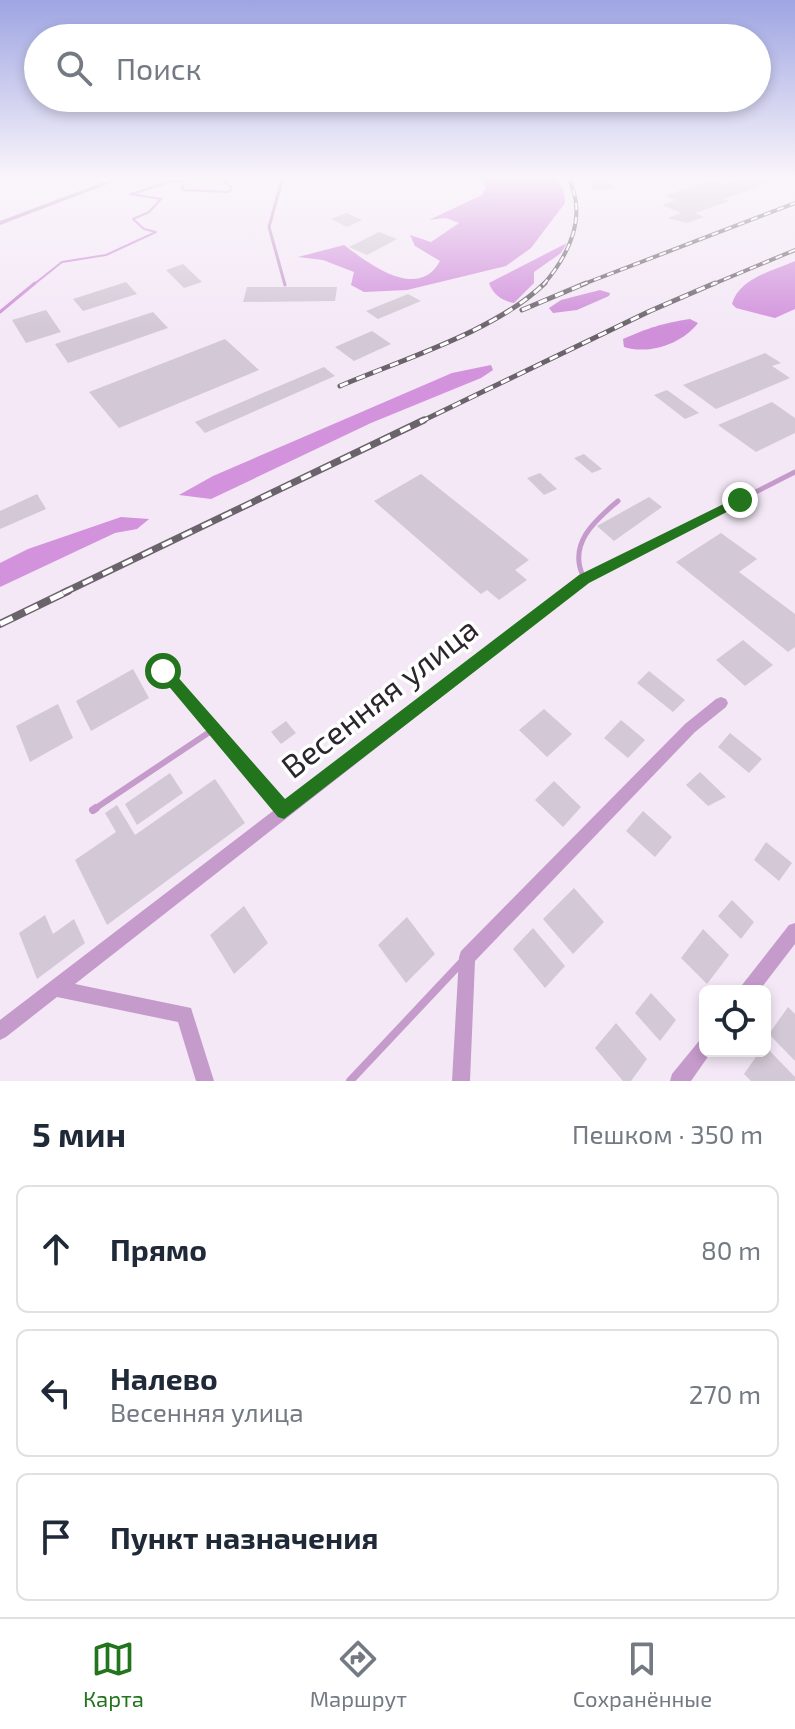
<!DOCTYPE html>
<html lang="ru">
<head>
<meta charset="utf-8">
<style>
  :root { --surface:#fff; --page:#f2f2f3; --text:#1f2937; --muted:#747a83; --line:#e0e1e3; --accent:#22741d }
  body { margin:0; font-family:"Exo 2",sans-serif; background:var(--page); color:var(--text) }
  .controls { position:absolute; right:24px; bottom:24px; display:grid; overflow:hidden; border-radius:12px; box-shadow:0 4px 12px #0003 }
  .controls button { width:72px; height:72px; display:grid; place-items:center; padding:0; border:0; border-bottom:2px solid var(--line); background:var(--surface); color:var(--text); font:40px sans-serif }
  .stop { position:absolute; width:24px; height:24px; margin:-18px; border:6px solid #22741d; border-radius:50%; background:#fff }
  .stop.end { background:#22741d; border-color:#fff; box-shadow:0 2px 8px #0008 }
  .list { margin:0; padding:0; list-style:none }
  h2 { display:flex; justify-content:space-between; align-items:center; height:104px; margin:0; padding:0 32px; font-size:34px }
  h2 small { font-size:26px; font-weight:400; color:var(--muted) }
  .list li { display:grid; grid-template-columns:52px 1fr auto; gap:24px; align-items:center; box-sizing:border-box; height:128px; margin:0 16px 16px; padding:0 16px; border:2px solid var(--line); border-radius:12px }
  .list b { display:block; font-size:30px; white-space:nowrap }
  .list p { margin:0; font-size:26px; white-space:nowrap; color:var(--muted) }
  .list em { font-size:26px; font-style:normal; color:var(--muted) }
  .icon { flex:none; width:44px; height:44px; fill:none; stroke:currentColor; stroke-width:2; stroke-linecap:round; stroke-linejoin:round }
  .map { position:relative; flex:none; width:795px; height:1081px; overflow:hidden }
  .search { position:absolute; background:var(--surface); box-shadow:0 4px 12px #0003; left:24px; right:24px; top:24px; height:88px; display:flex; align-items:center; gap:20px; box-sizing:border-box; padding:0 28px; border-radius:44px; color:var(--muted); font-size:30px }
  .sheet { height:536px; background:var(--surface) }
  nav { display:flex; justify-content:space-around; align-items:center; box-sizing:border-box; height:112px; border-top:2px solid var(--line); background:var(--surface); font-size:22px; color:var(--muted) }
  nav a { display:grid; justify-items:center; gap:4px }
  nav .on { color:var(--accent) }
  .map>svg:first-child { display:block }
  .forest { fill:#d292dc }
  .water { fill:#cf8fd9 }
  .lines { fill:none; stroke-linecap:round; stroke-linejoin:round }
  .stream-far1 { stroke:#cf8fd9; stroke-width:2 }
  .stream { stroke:#cf8fd9; stroke-width:3 }
  .building { fill:#d3c8d5 }
  .service-far3 { stroke:#c59bcb; stroke-width:3 }
  .service-far2 { stroke:#c59bcb; stroke-width:5 }
  .service-far1 { stroke:#c59bcb; stroke-width:6 }
  .service { stroke:#c59bcb; stroke-width:8 }
  .minor { fill:#c59bcb; fill-rule:evenodd }
  .rail-far3-casing { stroke:#6b636b; stroke-width:4 }
  .rail-far2-casing { stroke:#6b636b; stroke-width:5 }
  .rail-far1-casing { stroke:#6b636b; stroke-width:7 }
  .rail-casing { stroke:#6b636b; stroke-width:8 }
  .rail-far3 { stroke:#fff; stroke-width:2; stroke-dasharray:7; stroke-linecap:butt }
  .rail-far2 { stroke:#fff; stroke-width:3; stroke-dasharray:9; stroke-linecap:butt }
  .rail-far1 { stroke:#fff; stroke-width:4; stroke-dasharray:11; stroke-linecap:butt }
  .rail { stroke:#fff; stroke-width:5; stroke-dasharray:14; stroke-linecap:butt }
  .route { fill:#22741d }
  .labels { text-anchor:middle; stroke-width:7; stroke-linejoin:round; paint-order:stroke }
  .near-street-label { font-size:32px; fill:#2b262b; stroke:#fff }
</style>
</head>
<body>
<div class="map">
<svg width="795" height="1081" viewBox="0 0 795 1081">
  <rect width="100%" height="100%" fill="#f4e8f6"/>
  <g class="forest">
    <path d="M479,176H556L564,192L565,203L531,248L506,266L407,290L364,292L351,285L354,272L323,260L298,257L344,245C368,263 418,302 440,261L415,246L410,235L431,242L459,223L446,218L429,220L482,195L486,189Z"/>
    <path d="M567,243L561,253L534,272V283L514,303C503,301 493,295 489,283Z"/>
    <path d="M795,261V309L775,318L736,308L732,304C739,278 773,271 795,261Z"/>
    <path d="M491,365L493,370L481,378L371,423L211,499L179,495L213,476L452,373Z"/>
    <path d="M121,517L149,519L137,529L115,533L0,587V563L28,549Z"/>
  </g>
  <g class="water">
    <path d="M600,290L610,293L609,296L577,310L553,313L549,308L561,300Z"/>
    <path d="M690,319L698,323C682,344 649,355 624,347L623,339C648,328 663,323 690,319Z"/>
  </g>
  <g class="lines">
    <path class="stream-far1" d="M33,285L62,262L106,255L156,232L144,229L133,219L149,212L161,199L131,194L176,180L184,182L182,190L229,192L232,188L223,180L228,176"/>
    <path class="stream" d="M0,312L35,283"/>
  </g>
  <g class="building">
    <path d="M586,176H606L615,189L594,190Z"/>
    <path d="M750,176L786,177L724,199L730,201L695,213L704,217L687,223L667,218L681,213L662,205L675,200L664,196L712,180L724,185Z"/>
    <path d="M346,213L362,220L347,227L331,219Z"/>
    <path d="M379,232L397,239L367,255L349,247Z"/>
    <path d="M183,264L202,282L184,288L166,270Z"/>
    <path d="M126,282L137,294L83,311L73,299Z"/>
    <path d="M247,287H337L335,301L243,302Z"/>
    <path d="M408,294L421,301L378,319L366,311Z"/>
    <path d="M46,310L61,332L26,343L12,320Z"/>
    <path d="M153,312L168,328L68,363L55,344Z"/>
    <path d="M372,331L391,344L354,361L335,347Z"/>
    <path d="M225,339L259,370L119,428L89,392Z"/>
    <path d="M765,353L781,363L772,366L790,378L716,409L683,385Z"/>
    <path d="M324,367L335,376L205,433L195,422Z"/>
    <path d="M667,390L699,413L685,419L654,395Z"/>
    <path d="M772,402L795,418V433L756,452L718,425Z"/>
    <path d="M584,454L602,469L592,473L574,458Z"/>
    <path d="M540,473L557,489L544,495L527,478Z"/>
    <path d="M421,474L529,560L515,570L527,580L499,600L487,590L481,594L374,501Z"/>
    <path d="M37,494L46,509L0,529V511Z"/>
    <path d="M649,497L662,507L614,541L597,526Z"/>
    <path d="M721,533L757,559L739,572L795,614V647L788,652L676,562Z"/>
    <path d="M743,640L773,665L745,686L716,660Z"/>
    <path d="M133,669L149,698L91,731L76,701Z"/>
    <path d="M649,671L685,700L673,712L637,683Z"/>
    <path d="M58,704L73,738L30,762L16,726Z"/>
    <path d="M544,709L572,734L547,757L519,730Z"/>
    <path d="M621,720L645,740L628,758L604,738Z"/>
    <path d="M286,721L296,733L281,744L271,732Z"/>
    <path d="M730,733L762,759L749,773L718,747Z"/>
    <path d="M700,772L726,797L708,806L686,785Z"/>
    <path d="M170,773L183,793L137,825L125,804Z"/>
    <path d="M215,779L245,823L107,925L75,860L116,832L105,813L117,805L135,835Z"/>
    <path d="M554,781L581,807L563,827L535,800Z"/>
    <path d="M643,811L672,837L655,857L626,831Z"/>
    <path d="M766,842L792,863L779,881L754,860Z"/>
    <path d="M574,888L604,922L573,954L543,919Z"/>
    <path d="M732,900L754,922L741,939L718,916Z"/>
    <path d="M244,906L268,943L234,974L210,935Z"/>
    <path d="M45,915L53,934L74,919L85,943L37,979L19,933Z"/>
    <path d="M407,917L435,954L406,983L378,945Z"/>
    <path d="M533,928L565,966L545,988L513,949Z"/>
    <path d="M703,929L729,955L707,984L681,958Z"/>
    <path d="M651,993L676,1020L660,1041L635,1013Z"/>
    <path d="M788,1007L795,1014V1061L769,1034Z"/>
    <path d="M616,1023L647,1059L631,1081H623L595,1048Z"/>
    <path d="M765,1046L795,1077V1081H751L744,1074L760,1051H765Z"/>
  </g>
  <g class="lines">
    <path class="service-far3" d="M283,176L269,227L285,285"/>
    <g class="service-far2">
      <path d="M740,500L795,472"/>
      <path d="M584,578C567,545 594,521 618,501"/>
    </g>
    <g class="service-far1">
      <path d="M163,671L283,810"/>
      <path d="M93,810L214,729"/>
    </g>
    <g class="service">
      <path d="M281,808L283,810"/>
      <path d="M93,810L96,808"/>
      <path d="M350,1081L461,963"/>
    </g>
    <g class="minor">
      <path d="M120,176H129L0,225V221Z"/>
      <path d="M740,496L745,500L744,503L588,582L75,984L191,1008L214,1081H196L178,1022L57,997L6,1037L0,1040V1020L580,576Z"/>
      <path d="M721,697L726,699L728,703L726,707L695,732L475,961L470,1081H452L459,957L461,951L685,724L716,699Z"/>
      <path d="M795,923V944L759,991H739L742,985L789,925Z"/>
      <path d="M705,1038V1051H712L691,1081H670L672,1074L699,1041Z"/>
    </g>
    <g class="rail-far3-casing">
      <g id="rail-far3">
        <path d="M543,285C569,255 589,215 567,176"/>
        <path d="M581,285L795,203"/>
        <path d="M711,285L795,250"/>
      </g>
    </g>
    <g class="rail-far2-casing">
      <g id="rail-far2">
        <path d="M522,310L586,283"/>
        <path d="M340,386C403,359 496,331 545,283"/>
        <path d="M420,422L650,311L715,283"/>
      </g>
    </g>
    <g class="rail-far1-casing">
      <path id="rail-far1" d="M63,593L424,420"/>
    </g>
    <g class="rail-casing">
      <path id="rail" d="M0,624L68,591"/>
    </g>
    <use href="#rail-far3" class="rail-far3"/>
    <use href="#rail-far2" class="rail-far2"/>
    <use href="#rail-far1" class="rail-far1"/>
    <use href="#rail" class="rail"/>
  </g>
  <linearGradient id="sky" x2="0" y2="1"><stop stop-color="#9ea5e2"/><stop offset="0.54" stop-color="#faf5fb"/><stop offset="1" stop-color="#faf5fb" stop-opacity="0"/></linearGradient>
  <rect width="795" height="328" fill="url(#sky)"/>
  <path class="route" d="M740,496L744,497V503L589,583L284,819L278,817L156,671L163,665L169,667L285,799L579,575Z"/>
  <g class="labels">
    <g class="near-street-label">
      <text transform="translate(380 698) rotate(-38)" y="11">Весенняя улица</text>
    </g>
  </g>
</svg>
<div class="controls">
<button><svg class="icon" aria-label="locate" viewBox="0 0 24 24"><circle cx="12" cy="12" r="6"/><path d="M12 2v4M12 18v4M2 12h4M18 12h4"/></svg></button>
</div>
<div class="stop" style="left:163px;top:671px"></div>
<div class="stop end" style="left:740px;top:500px"></div>
<div class="search"><svg class="icon" aria-label="search" viewBox="0 0 24 24"><circle cx="10" cy="10" r="6"/><path d="M15 15l6 6"/></svg>Поиск</div>
</div>
<section class="sheet">
<h2>5 мин<small>Пешком · 350 m</small></h2>
<ul class="list">
<li><svg class="icon" aria-label="ahead" viewBox="0 0 24 24"><path d="M12 20V5M6 11l6-6 6 6"/></svg><div><b>Прямо</b></div><em>80 m</em></li>
<li><svg class="icon" aria-label="left" viewBox="0 0 24 24"><path d="M17 20v-9H6M10 6l-5 5 5 5"/></svg><div><b>Налево</b><p>Весенняя улица</p></div><em>270 m</em></li>
<li><svg class="icon" aria-label="arrive" viewBox="0 0 24 24"><path d="M6 21V4h12l-3 4 3 4H6"/></svg><div><b>Пункт назначения</b></div></li>
</ul>
</section>
<nav>
<a class="on"><svg class="icon" aria-label="map" viewBox="0 0 24 24"><path d="M3 6l6-2 6 2 6-2v14l-6 2-6-2-6 2zM9 4v14M15 6v14"/></svg>Карта</a>
<a><svg class="icon" aria-label="directions" viewBox="0 0 24 24"><path d="M12 3l9 9-9 9-9-9zM9 14v-3h6M13 9l2 2-2 2"/></svg>Маршрут</a>
<a><svg class="icon" aria-label="saved" viewBox="0 0 24 24"><path d="M7 4h10v16l-5-4-5 4z"/></svg>Сохранённые</a>
</nav>
</body>
</html>
